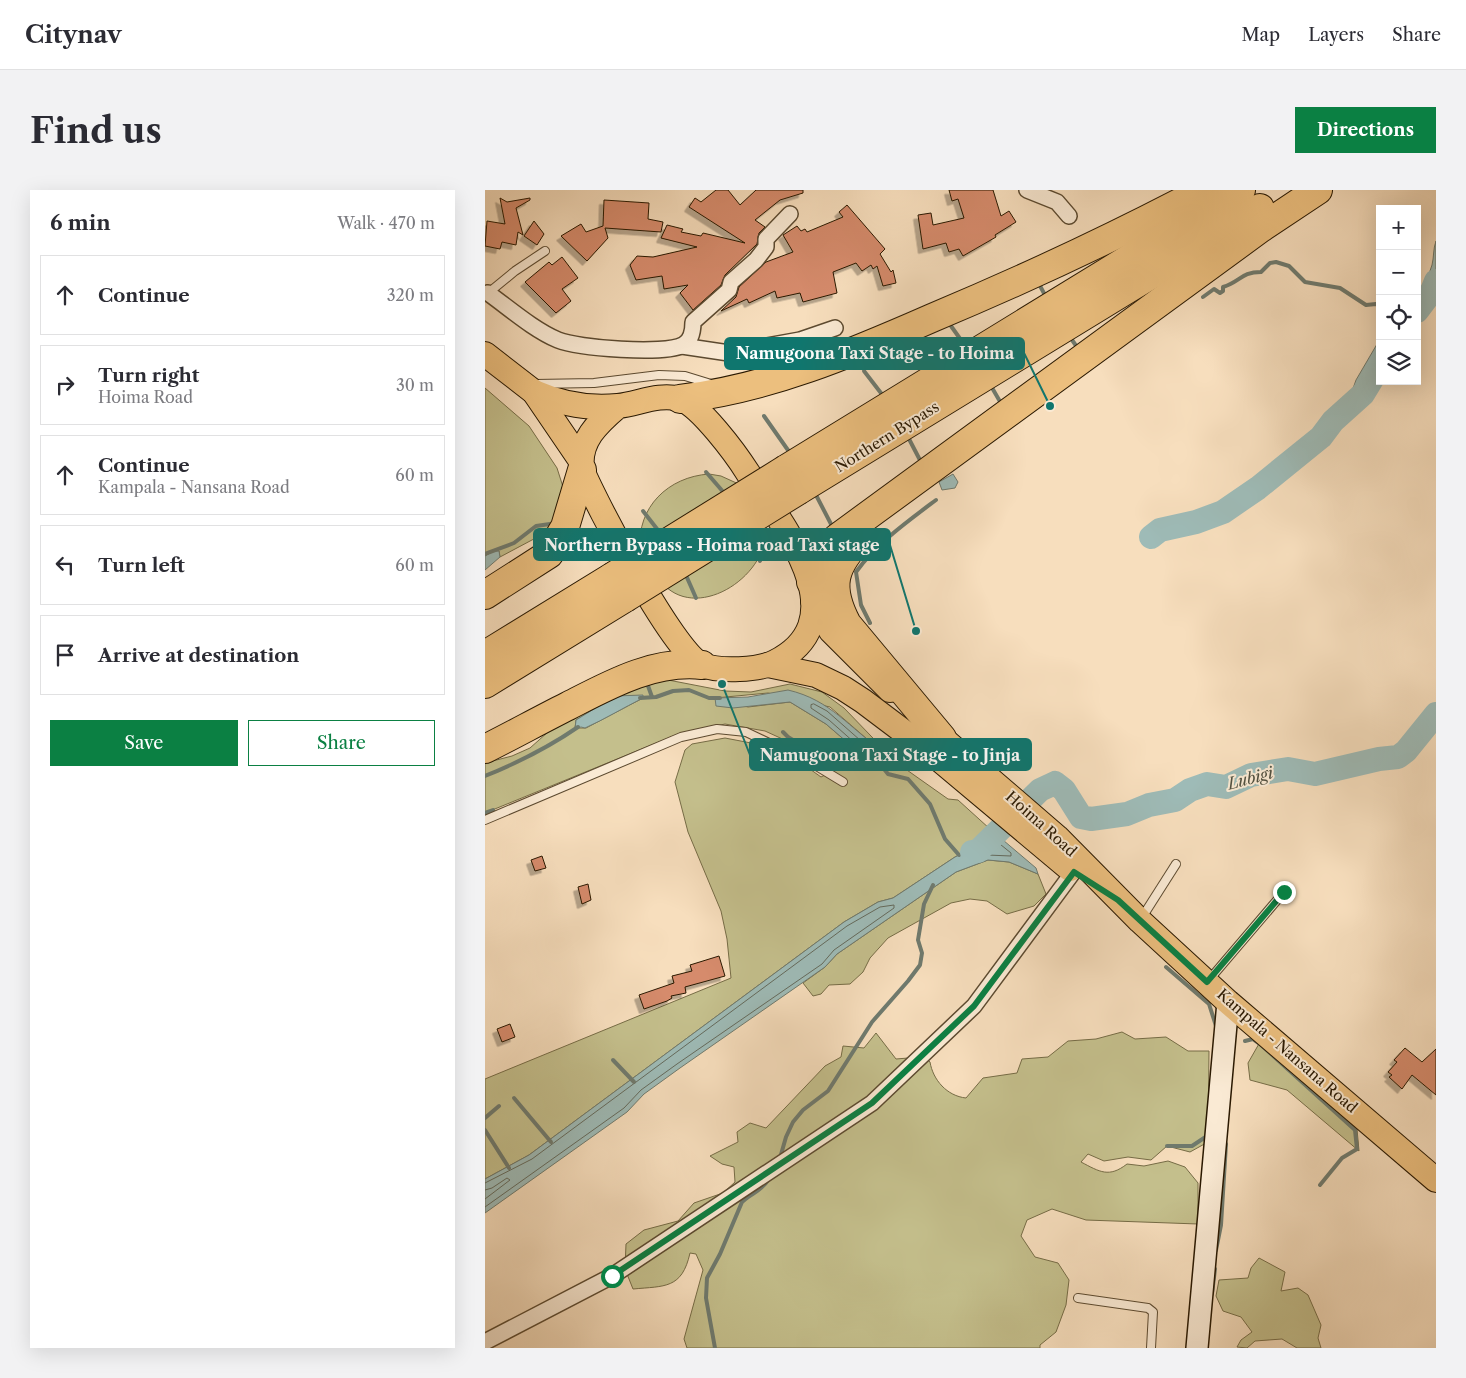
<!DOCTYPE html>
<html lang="en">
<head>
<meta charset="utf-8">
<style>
  :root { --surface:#fff; --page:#f2f2f3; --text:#2b2b33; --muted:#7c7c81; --line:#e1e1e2; --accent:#0b8043 }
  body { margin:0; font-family:"Libre Caslon Text",serif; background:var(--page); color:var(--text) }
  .controls { position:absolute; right:15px; top:15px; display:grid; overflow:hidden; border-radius:0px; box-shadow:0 5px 20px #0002 }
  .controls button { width:45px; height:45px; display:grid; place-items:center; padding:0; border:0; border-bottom:1px solid var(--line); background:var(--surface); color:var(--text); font:25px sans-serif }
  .stop { position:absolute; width:15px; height:15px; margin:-11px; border:4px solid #0b8043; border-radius:50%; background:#fff }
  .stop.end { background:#0b8043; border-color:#fff; box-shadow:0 1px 5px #0008 }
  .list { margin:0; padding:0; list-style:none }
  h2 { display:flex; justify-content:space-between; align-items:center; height:65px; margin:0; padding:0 20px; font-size:21px }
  h2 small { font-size:16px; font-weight:400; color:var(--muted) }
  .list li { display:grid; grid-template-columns:32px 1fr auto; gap:15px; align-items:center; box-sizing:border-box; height:80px; margin:0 10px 10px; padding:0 10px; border:1px solid var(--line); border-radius:0px }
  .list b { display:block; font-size:19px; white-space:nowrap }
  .list p { margin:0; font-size:16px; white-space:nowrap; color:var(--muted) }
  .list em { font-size:16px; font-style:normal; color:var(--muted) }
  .actions { display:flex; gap:10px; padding:15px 20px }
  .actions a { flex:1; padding:11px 0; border:1px solid var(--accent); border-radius:0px; text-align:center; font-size:18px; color:var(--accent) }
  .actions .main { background:var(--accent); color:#fff }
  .icon { flex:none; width:28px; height:28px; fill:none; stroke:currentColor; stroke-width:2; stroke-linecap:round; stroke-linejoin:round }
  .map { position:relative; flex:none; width:951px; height:1158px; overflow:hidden; border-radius:0px }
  header { display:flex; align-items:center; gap:30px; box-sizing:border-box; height:70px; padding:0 25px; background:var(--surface); border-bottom:1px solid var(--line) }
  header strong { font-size:24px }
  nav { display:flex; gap:28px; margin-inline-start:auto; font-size:18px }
  .intro { display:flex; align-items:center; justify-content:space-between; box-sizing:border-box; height:120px; padding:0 30px }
  h1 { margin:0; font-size:35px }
  .button { padding:12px 22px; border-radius:0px; background:var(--accent); color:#fff; font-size:18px; font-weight:700 }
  main { display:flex; gap:30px; padding:0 30px }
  aside { flex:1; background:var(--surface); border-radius:0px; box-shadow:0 5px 20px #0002 }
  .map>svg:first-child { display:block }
  .green { fill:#c4bf8c; stroke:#766c46; fill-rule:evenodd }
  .water { fill:#9ebbb7; stroke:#6f7a6e }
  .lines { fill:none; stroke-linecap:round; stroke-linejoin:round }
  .shore { stroke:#646a5c; stroke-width:1 }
  .stream { stroke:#6f7a6e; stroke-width:4 }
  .river { stroke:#9ebbb7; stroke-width:24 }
  .building { fill:#d68b6c; stroke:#291801; filter:url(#shadow) }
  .lane-casing { stroke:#5c4a30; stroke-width:10 }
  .street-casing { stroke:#5c4a30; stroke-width:18 }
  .secondary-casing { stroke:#291801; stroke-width:24 }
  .primary-casing { stroke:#291801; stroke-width:26 }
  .highway-casing { stroke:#291801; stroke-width:30 }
  .lane { stroke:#faead4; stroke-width:8 }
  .street { stroke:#faead4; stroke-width:15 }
  .secondary { stroke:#faead4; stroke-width:21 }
  .primary { stroke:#ecbf7e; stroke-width:24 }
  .highway { stroke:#ecbf7e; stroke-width:28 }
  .highway-bridge-casing { stroke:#291801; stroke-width:30; stroke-linecap:butt }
  .highway-bridge { stroke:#ecbf7e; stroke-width:28 }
  .route { stroke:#0b8043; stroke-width:6 }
  .labels { text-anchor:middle; stroke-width:4; stroke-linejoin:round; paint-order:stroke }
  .street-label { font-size:15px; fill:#291801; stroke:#faead4 }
  .water-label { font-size:16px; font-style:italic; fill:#525141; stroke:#faead4 }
  .leader { fill:none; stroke:#0f766e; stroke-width:2 }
  .callout-dot { fill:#0f766e; stroke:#faead4; stroke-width:2 }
  .callout { fill:#0f766e; stroke:#0f766e; stroke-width:2 }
  .callout-label { font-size:16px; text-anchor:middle; font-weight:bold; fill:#fff }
</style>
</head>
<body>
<header>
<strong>Citynav</strong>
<nav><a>Map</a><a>Layers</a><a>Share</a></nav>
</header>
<div class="intro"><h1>Find us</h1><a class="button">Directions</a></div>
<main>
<aside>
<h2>6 min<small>Walk · 470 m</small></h2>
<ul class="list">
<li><svg class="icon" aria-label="ahead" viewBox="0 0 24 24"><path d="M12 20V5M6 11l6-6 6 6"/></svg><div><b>Continue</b></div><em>320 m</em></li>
<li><svg class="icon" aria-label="right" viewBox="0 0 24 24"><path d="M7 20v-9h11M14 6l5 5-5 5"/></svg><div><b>Turn right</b><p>Hoima Road</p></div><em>30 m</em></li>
<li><svg class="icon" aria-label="ahead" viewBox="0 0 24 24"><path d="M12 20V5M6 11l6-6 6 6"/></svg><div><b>Continue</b><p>Kampala - Nansana Road</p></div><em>60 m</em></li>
<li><svg class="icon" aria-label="left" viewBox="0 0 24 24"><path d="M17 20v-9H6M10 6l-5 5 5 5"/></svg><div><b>Turn left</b></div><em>60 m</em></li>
<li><svg class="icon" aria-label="arrive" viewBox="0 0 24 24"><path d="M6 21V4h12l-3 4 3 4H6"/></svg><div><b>Arrive at destination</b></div></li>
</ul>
<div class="actions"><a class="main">Save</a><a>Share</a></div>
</aside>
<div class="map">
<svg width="951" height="1158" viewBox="0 0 951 1158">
  <defs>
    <filter id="shadow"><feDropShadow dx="-4.5" dy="4.5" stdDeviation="0" flood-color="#0004"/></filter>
  </defs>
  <rect width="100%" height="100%" fill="#f7debd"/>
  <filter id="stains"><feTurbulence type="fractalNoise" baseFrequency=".004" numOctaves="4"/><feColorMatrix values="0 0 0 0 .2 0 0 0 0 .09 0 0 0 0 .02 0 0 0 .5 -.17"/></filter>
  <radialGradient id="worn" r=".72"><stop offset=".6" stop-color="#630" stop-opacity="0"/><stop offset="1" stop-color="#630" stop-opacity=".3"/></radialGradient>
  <g class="green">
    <path d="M0,198L44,236L72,278L79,300L77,314L62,342L15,367L14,361L0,366Z"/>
    <path d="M224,284L236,286L258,296L155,359C152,317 183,287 224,284Z"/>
    <path d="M281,335C286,384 215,432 179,395Z"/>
    <path d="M178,489L240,501L266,502L305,494L337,502L359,518L412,573L463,609L473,610L505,639L495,647L493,655L470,667L408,708L393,712L359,732L44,965L0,989V889L246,788L242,749L236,721L203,642L190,592L200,560L207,554L240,548L266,553L322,577L336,587L348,581L304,552L280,541L240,534L191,545L0,623V573L27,566L45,558L72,534L143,495ZM283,503L345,517L397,562L388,570L377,565L341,534L305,512L263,517L230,508ZM130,506L158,508L101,538H90L91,530Z"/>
    <path d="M503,670L524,672L553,684L561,704L549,716L522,724L502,711L485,709L466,713L403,748L385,768L378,782L365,794L344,795L336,804L328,806L318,793L340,777L352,764L471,682Z"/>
    <path d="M637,842L650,849L681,847L703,861H724L723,952L705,962L682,956L666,970L643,967L619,971L603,964L596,972C615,982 624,988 642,974L659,976L683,971L700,977L713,993V1034L601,1030L567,1019L542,1030L536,1046L550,1067L573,1073L584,1090L581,1115L571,1142L555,1155V1158H202L199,1149L218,1080L211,1064L205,1063C197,1099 180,1096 148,1099L140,1079L141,1054L159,1040L193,1031L209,1013L238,1003L250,992L249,977L237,974L225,966L253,952L252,942L265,933L281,938L340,876L356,867L358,856L379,858L391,843L411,869L423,868L432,860L445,872C448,890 462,906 481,908L498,888L532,883L537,869L563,867L583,851L611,849Z"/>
    <path d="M775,852L872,939L874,961L802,900L765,890L763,873Z"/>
    <path d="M774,1068L800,1082L796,1101L813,1098L823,1105L836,1135L833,1148L836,1158H812L797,1149L770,1151L762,1158L752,1157L756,1150L767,1142L756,1127L738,1121L731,1106L734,1090L763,1088L766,1078Z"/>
  </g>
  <g class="water">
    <path d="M951,51V82L932,116C932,97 942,93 947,75C949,67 948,59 951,51Z"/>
    <path d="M895,149V168L872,199L866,218L860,221L871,190Z"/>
    <path d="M468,284L473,292L470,298L457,300L454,292Z"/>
    <path d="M9,361H14L15,367L0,380V366Z"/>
    <path d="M303,500C346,510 364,538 398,561L388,570L377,565L341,534L305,512L248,518L231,516L230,508L263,507Z"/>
    <path d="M158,505V508C138,518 120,529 100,538L96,537L90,539L91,530L130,506Z"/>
    <path d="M505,639L551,678L553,684L524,672L503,670L471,682L352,764L340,777L195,878L159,904L142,922L0,1023V989L44,965L359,732L393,712L408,708L470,667L493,656L495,647Z"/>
  </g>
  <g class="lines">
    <g class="shore">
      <path d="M329,514L342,521L384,558L385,561H379L344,530L326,518V515Z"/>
      <path d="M505,646L526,663V666L502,665L481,671V668L496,659L499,650Z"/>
      <path d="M0,993L47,969L362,736L395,717L409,715V718L349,760L337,774L192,874L156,900L139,918L0,1017"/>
      <path d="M0,1000L7,998L22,988L25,990L0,1009"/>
    </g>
    <g class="stream">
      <path d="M554,94L561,107"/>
      <path d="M718,107L729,99L735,103L738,101V97C755,92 756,82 776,82L785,73L791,72L804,76L820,92L855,98L881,115L891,114L895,116"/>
      <path d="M466,136L481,157"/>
      <path d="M585,147L594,160"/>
      <path d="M379,181L399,207"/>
      <path d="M506,196L517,215"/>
      <path d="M279,226L305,263"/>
      <path d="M423,247L437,274"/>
      <path d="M221,282L240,304"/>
      <path d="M331,305L347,336"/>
      <path d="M158,321L176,344"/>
      <path d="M264,343L275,371"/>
      <path d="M0,364L29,353L51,336L65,334"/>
      <path d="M200,383L211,408"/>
      <path d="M385,433L376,415L371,382C391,354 423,331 451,310"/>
      <path d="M162,493L167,507"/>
      <path d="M155,508L171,507L188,501L204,500L224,508H235"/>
      <path d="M298,542L303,547L344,572"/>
      <path d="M387,564L403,584L423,589L445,614L460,649L474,665"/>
      <path d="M0,586C32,573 64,557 93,537"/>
      <path d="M0,623L8,620"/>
      <path d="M681,777L724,814L731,836"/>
      <path d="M760,851L768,849L775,854L870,940L872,959L857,968L835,995"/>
      <path d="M128,870L149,892"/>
      <path d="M29,908L66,952"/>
      <path d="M0,928L14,916"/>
      <path d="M0,940L24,978"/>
      <path d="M682,956H707L722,946"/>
      <path d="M295,968L301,947L308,932L318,920L343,901L387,832L423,791L435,775L437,763L433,750L439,714L448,695"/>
      <path d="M731,1060L736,1035L741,954"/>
      <path d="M727,1104L730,1079"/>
      <path d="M230,1158L221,1108L222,1088L235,1064L257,1012C266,1003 277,1001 283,990"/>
    </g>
    <g class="river">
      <path d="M932,121L947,101L951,91"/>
      <path d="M666,347L675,340L711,332L738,322L773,298L836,247L848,231L878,204L895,176"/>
      <path d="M487,662L493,661L555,600L570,593L579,600L596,627L606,629L642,624L664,615L690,610L705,600L722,594L741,597L766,585L803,579L830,584L894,569L913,567L921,561L951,524"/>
    </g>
  </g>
  <g class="building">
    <path d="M231,0H243L255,15L271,0H318V3L295,10L270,30L280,37L274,43L272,54L240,85L236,95L208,120L195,103L203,95L179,99L177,86L151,90L145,75L152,66L168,67L212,57L176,48L182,35L198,39L196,42L216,46L218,43L260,53L204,17L210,8L216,12Z"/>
    <path d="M464,0H508L516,26L524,21L531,32L510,45L511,47L478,66L474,59L464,62L461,53L438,59L433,25L446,23L448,35L479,28L473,9L467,11Z"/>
    <path d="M15,8L22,12L45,8V10L31,18L38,45L33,42L31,55L17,52L15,59L0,56L2,31L20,34Z"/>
    <path d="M119,10L164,13L163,29L178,32L176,42L120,38L123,48L102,71L76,46L96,34L101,42L118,36Z"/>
    <path d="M362,15L400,59L395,64L406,82L408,80L411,93L398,96L392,76L388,79L386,75L377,81L371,73L348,82L352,103L318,112L315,103L292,108L290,101L264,113L262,109L236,121L251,107L254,97L281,72L308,62L298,45L312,36L316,41L320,39L322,42L358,27L354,22Z"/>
    <path d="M49,31L59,44L52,55L39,46Z"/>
    <path d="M77,67L93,88L77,99L86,111L71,123L40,92L64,72L67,75Z"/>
    <path d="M57,666L61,678L50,681L46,670Z"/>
    <path d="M103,694L106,710L97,714L93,697Z"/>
    <path d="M234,766L240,786L200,797L201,803L186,806L187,808L182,811L159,819L154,805L189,793L187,786L207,781L205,775Z"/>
    <path d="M25,834L30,847L17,852L12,839Z"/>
    <path d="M920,858L937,872L951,859V905L927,885L917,899L904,887L907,885L903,882L912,872L909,870Z"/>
  </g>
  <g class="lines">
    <g class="lane-casing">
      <g id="lane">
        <path d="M2,104L30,81L60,61"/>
        <path d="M50,194L109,193L174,185L200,186L226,194"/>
        <path d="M0,630L196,547L232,539L261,542L330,575L358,592"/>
        <path d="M656,729L691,674"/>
        <path d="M724,790L799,702"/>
        <path d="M593,1108L663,1118L668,1122L666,1158"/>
      </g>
    </g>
    <g class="street-casing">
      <g id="street">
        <path d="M542,0L572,12L584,26"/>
        <path d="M3,103C24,118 49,140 73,150C93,158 179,165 198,155C206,151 208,141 208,132L244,100L246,92L271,70L281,57V49L305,24"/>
        <path d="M197,156L244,163L315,150L350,138"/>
        <path d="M0,1152L127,1086L387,913L489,816L589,681"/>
      </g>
    </g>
    <g class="secondary-casing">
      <path id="secondary" d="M712,1158L743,812"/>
    </g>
    <g class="primary-casing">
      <g id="primary">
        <path d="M0,164L49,202L96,271"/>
        <path d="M49,202C76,214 104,219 133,216C153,214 174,203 195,209C215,215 251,264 263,283C297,334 375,429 290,472C274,480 235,482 217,475C188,462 112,315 97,280C93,251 113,233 133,216"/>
        <path d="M328,411L346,441L405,500"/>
        <path d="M283,475L331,485L358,498L378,511L443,560L585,679"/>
        <path d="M442,535L572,647L655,731L743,812L951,990"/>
      </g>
    </g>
    <g class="highway-casing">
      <g id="highway">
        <path d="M195,209C285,198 365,164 447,128C540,89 630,47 719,0"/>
        <path d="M301,279L756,0"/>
        <path d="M314,300L775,18"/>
        <path d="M378,346C348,376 342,396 362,434L457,548"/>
        <path d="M326,392L337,366L352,348L776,38L833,0"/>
        <path d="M0,405L64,364L80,337L97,280"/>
        <path d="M0,465L127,387"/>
        <path d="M0,494L140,408"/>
        <path d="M0,559C28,545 55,530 83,516C124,495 168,470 217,475"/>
      </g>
    </g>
    <use href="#lane" class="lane"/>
    <use href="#street" class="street"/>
    <use href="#secondary" class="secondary"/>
    <use href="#primary" class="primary"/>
    <use href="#highway" class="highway"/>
    <g class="highway-bridge-casing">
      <g id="highway-bridge">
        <path d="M127,387L301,279"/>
        <path d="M140,408L314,300"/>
      </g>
    </g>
    <use href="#highway-bridge" class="highway-bridge"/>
  </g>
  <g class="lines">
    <path class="route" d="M127,1086L387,913L489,816L589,682L633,710L722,792L799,702"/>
  </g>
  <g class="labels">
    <g class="street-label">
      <text transform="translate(402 247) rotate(-32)" y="5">Northern Bypass</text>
      <text transform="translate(556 634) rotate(42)" y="5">Hoima Road</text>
      <text transform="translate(802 861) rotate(41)" y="5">Kampala - Nansana Road</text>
    </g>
    <g class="water-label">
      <text transform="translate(765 588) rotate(-15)" y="6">Lubigi</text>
    </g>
  </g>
  <path class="leader" d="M565 216L539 163M431 441L405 355M237 494L265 565"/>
  <g class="callout-dot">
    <circle cx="565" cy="216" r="5"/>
    <circle cx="431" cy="441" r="5"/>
    <circle cx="237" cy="494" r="5"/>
  </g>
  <g class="callout">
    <rect x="240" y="148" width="299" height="31" rx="5"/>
    <rect x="49" y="339" width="356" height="31" rx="5"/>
    <rect x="265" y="549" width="281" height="31" rx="5"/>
  </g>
  <g class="callout-label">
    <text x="390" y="169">Namugoona Taxi Stage - to Hoima</text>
    <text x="227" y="361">Northern Bypass - Hoima road Taxi stage</text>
    <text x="405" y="571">Namugoona Taxi Stage - to Jinja</text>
  </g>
  <rect width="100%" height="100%" filter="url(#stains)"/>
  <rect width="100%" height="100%" fill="url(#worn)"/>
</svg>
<div class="controls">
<button>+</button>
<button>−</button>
<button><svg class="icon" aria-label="locate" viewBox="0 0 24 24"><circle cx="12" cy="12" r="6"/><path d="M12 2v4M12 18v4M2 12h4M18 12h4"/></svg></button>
<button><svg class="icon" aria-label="layers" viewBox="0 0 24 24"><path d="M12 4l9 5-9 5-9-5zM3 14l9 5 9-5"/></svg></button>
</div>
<div class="stop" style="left:127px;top:1086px"></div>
<div class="stop end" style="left:799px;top:702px"></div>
</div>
</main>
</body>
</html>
